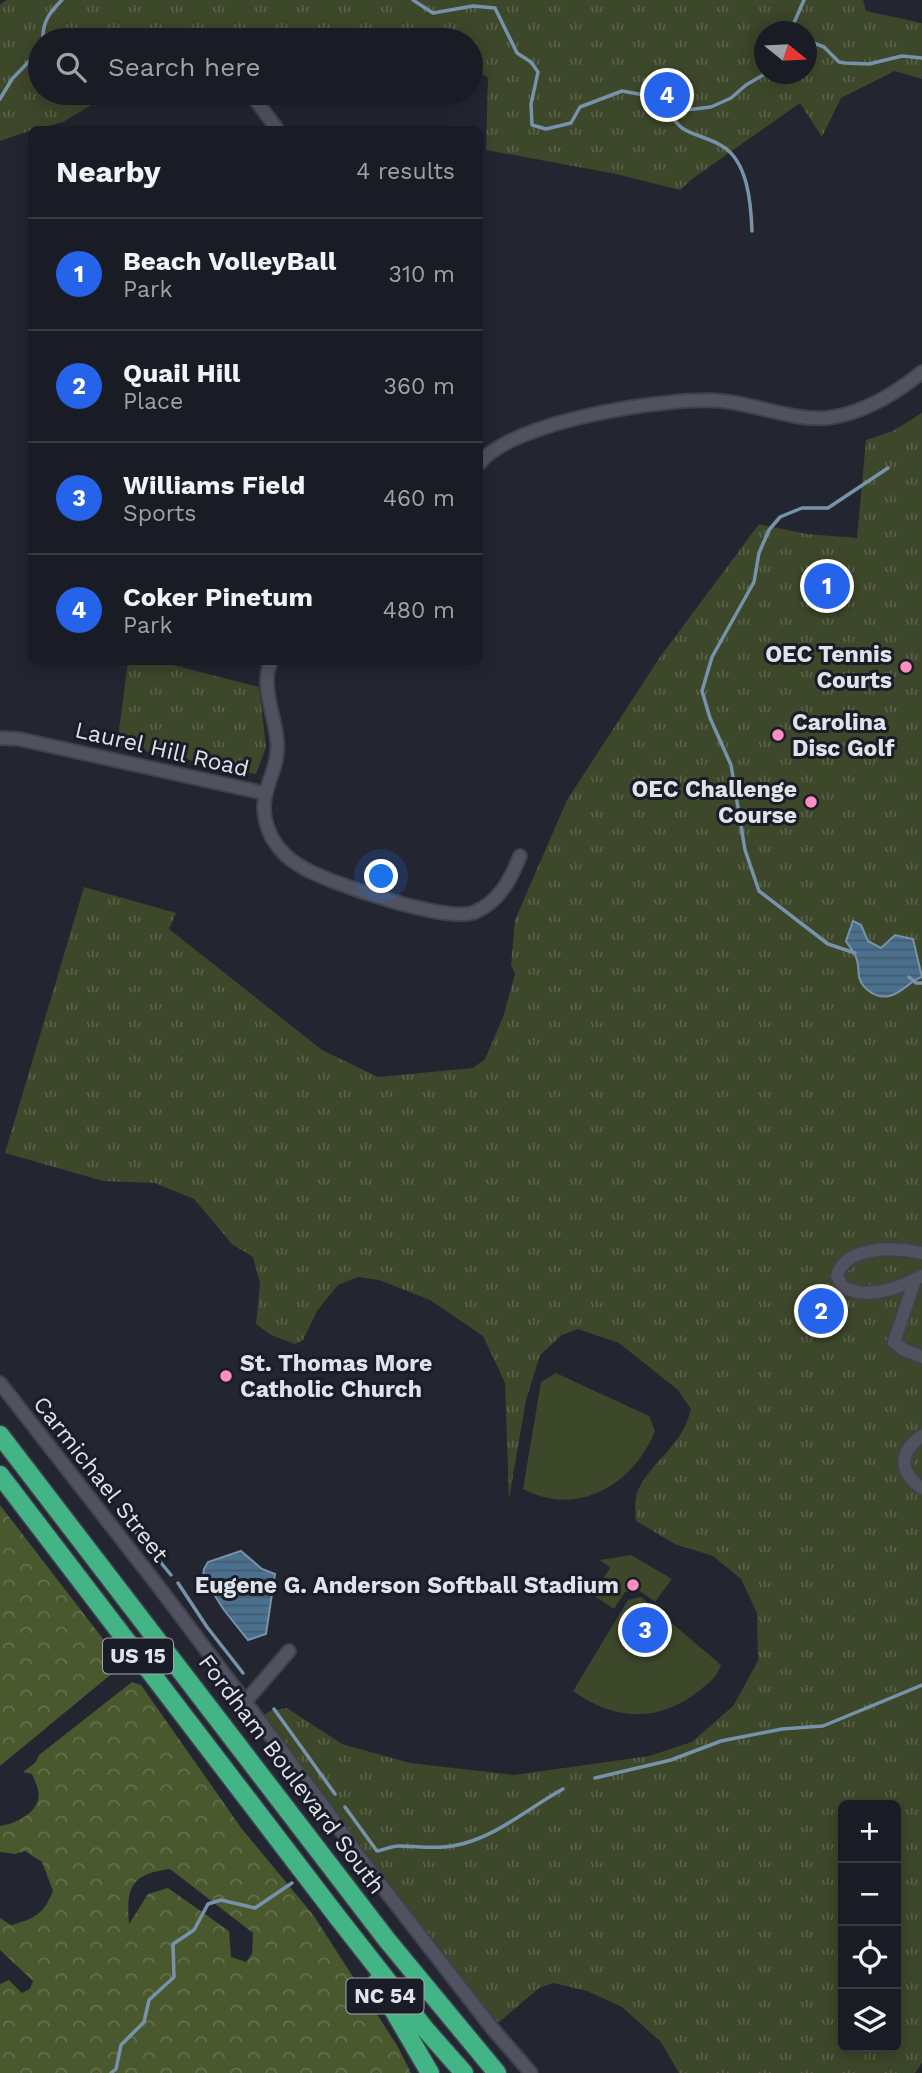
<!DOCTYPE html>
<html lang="en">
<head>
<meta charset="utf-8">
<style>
  :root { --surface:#1a1c25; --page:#272932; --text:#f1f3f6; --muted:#9fa1a7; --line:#383a42; --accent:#2563eb }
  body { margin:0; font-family:"Work Sans",sans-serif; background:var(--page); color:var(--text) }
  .controls { position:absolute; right:21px; bottom:21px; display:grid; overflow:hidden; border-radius:10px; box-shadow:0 4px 18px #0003 }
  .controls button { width:63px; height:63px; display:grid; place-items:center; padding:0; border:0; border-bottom:2px solid var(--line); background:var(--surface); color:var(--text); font:35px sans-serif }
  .compass { position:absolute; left:754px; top:21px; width:63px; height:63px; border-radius:50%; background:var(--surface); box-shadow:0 4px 18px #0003; rotate:108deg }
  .you { position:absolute; left:382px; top:877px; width:24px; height:24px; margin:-18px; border:5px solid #fff; border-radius:50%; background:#1a73e8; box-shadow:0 0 0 10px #1a73e833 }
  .badge { display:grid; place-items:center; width:46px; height:46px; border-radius:50%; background:var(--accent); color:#fff; font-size:23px; font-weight:700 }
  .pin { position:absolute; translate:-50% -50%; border:4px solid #fff; box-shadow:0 2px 7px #0006 }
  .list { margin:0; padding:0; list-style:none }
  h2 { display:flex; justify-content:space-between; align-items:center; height:91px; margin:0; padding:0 28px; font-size:30px }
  h2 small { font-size:23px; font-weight:400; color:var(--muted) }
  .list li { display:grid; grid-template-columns:46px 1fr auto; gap:21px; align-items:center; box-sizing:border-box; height:112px; padding:0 28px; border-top:2px solid var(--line) }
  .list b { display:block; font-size:26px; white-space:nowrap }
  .list p { margin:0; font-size:23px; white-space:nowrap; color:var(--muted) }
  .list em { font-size:23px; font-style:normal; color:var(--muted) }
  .icon { flex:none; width:38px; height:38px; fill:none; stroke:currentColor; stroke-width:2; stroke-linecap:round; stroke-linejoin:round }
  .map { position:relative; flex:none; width:922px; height:2073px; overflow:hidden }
  .search { position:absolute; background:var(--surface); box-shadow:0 4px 18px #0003; left:28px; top:28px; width:455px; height:77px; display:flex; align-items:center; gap:18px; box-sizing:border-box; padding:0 24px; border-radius:38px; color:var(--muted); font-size:26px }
  .panel { position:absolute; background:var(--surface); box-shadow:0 4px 18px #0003; left:28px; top:126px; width:455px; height:539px; border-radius:10px }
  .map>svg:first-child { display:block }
  .green { fill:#3d472a }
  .forest { fill:url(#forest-crowns); fill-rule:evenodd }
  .park { fill:url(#park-tufts); fill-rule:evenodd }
  .water { fill:url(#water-rules); stroke:#7792ab; stroke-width:2 }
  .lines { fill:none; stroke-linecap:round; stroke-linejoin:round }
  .stream { stroke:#7792ab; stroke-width:3.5 }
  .minor-casing { stroke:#3f414b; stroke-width:16 }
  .highway-casing { stroke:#3f414b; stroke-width:21 }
  .minor { stroke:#50525f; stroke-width:12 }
  .highway { stroke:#43b486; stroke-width:18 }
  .poi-dot { fill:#fd8ec0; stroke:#1a1c27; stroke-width:2.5 }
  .labels { text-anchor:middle; stroke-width:6; stroke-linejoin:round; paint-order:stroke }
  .shield { fill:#1a1c27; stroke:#a5a7b0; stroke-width:2 }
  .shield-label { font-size:21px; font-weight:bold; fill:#e1e3eb }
  .poi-label { font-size:23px; font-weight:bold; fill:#e1e3eb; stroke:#1a1c27; text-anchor:end }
  .street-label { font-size:23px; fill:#e1e3eb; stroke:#1a1c27 }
</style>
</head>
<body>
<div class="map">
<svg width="922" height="2073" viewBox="0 0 922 2073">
  <defs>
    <pattern id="forest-crowns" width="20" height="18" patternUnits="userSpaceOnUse" patternTransform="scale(1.75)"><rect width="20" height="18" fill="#4a582e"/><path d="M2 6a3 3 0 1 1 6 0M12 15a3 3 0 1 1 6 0" fill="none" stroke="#64704c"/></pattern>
    <pattern id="park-tufts" width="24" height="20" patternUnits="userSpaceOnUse" patternTransform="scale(1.75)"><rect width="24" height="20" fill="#3d472a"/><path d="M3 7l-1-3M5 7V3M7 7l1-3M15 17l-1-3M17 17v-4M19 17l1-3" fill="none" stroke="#596149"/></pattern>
    <pattern id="water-rules" width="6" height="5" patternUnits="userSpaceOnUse" patternTransform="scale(1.75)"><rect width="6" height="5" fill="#4a708f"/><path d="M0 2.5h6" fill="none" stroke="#475a6a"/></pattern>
  </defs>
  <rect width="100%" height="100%" fill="#232531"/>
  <g class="green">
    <path d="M556,1373L649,1416L655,1431C634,1484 578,1518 523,1489L541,1382Z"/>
    <path d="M631,1555L672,1579L655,1602L640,1591L625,1592L614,1609L593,1595L610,1568L600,1560Z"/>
    <path d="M641,1597L721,1665C718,1676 709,1683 700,1690C660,1723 614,1721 573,1691L628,1600Z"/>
  </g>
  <g class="forest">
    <path d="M0,1505L107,1644L120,1667L0,1766Z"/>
    <path d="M132,1682L141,1685L242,1829L314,1916L398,2047L411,2073H0V1984L9,1980L22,1993L30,1989L33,1981L0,1950V1918L11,1925C34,1919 44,1914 53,1891L42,1862L25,1851L15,1854L0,1852V1826C16,1824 43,1811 38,1790C37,1785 34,1779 32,1774L23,1772L35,1763L39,1755ZM170,1869L253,1933L252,1954L246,1962L231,1957L229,1931L168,1888L148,1894L129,1924C126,1887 131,1874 170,1869Z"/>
  </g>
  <g class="park">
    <path d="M6,0H863L866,11L922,23V79L895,71L841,98L822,137L800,103L692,179L680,190L616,174L486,150L488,78L471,67V40L245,37L234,40H40V93H111L63,122L32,130L0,141V5ZM764,32H806V74H764Z"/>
    <path d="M922,413V2063L915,2073H679L661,2042L622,2007L587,1991L553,1983L539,1988L492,2028L258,1719L270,1711L287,1708L342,1744L410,1763L514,1775L649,1756L692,1742L733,1706L758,1661L757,1613L741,1579L713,1556L675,1544L636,1521C635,1511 634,1497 639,1488C655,1458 682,1446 691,1409L678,1390L619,1343L578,1329L562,1335L540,1355L526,1400L509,1499L505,1383L483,1336L430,1300L379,1280L358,1277L338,1285L317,1311L303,1340L295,1344L271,1335L256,1324L260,1283L253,1257L232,1244L194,1199L155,1183L103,1181L5,1153L84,887L176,913L169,929L322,1050L378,1077L473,1068L485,1059L503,1017L515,974L511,965L515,920L567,800L660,657L759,524L807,534L857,538L866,440L893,431ZM843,1805H896V2047H843Z"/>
    <path d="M128,662H161L259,687L266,747L256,774L117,745Z"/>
  </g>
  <g class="water">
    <path d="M853,921L861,925L868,941L881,948L895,935L913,939L922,977C909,981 903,993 889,996C877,999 862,989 859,977C858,970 859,962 855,955C853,951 849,946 846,941Z"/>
    <path d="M241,1551L262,1569L275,1574L266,1634L248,1640L224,1610L203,1577L204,1569L208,1562Z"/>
  </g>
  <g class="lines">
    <g class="stream">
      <path d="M413,0L433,13L473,6L495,8L517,53L531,62L538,72L531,104L532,125L546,129L571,123L580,107L622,91L655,97L686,110L711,107L731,98L746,85L765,74"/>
      <path d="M790,32L804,0"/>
      <path d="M43,40C42,22 50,12 62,0"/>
      <path d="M806,40L824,47L839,62L845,63L869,64L902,56L922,58"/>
      <path d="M0,99L12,79L40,50"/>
      <path d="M657,99C667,108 672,120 682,128C694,136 710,138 722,146C748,161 751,204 752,231"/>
      <path d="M855,953L828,944L759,891L745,850L731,765L710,718L702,691L712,657L754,582L759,553L769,530L780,517L802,508H828L888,468"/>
      <path d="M909,977L916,983H922"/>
      <path d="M122,1515L171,1575"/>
      <path d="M178,1583L207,1627L243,1673"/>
      <path d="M274,1709L335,1794"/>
      <path d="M595,1778L671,1760L721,1741L782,1729L823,1726L922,1685"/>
      <path d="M345,1807L377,1851C384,1850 391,1846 398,1846C417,1846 434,1849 452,1846C493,1840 528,1808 563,1789"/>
      <path d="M111,2073L116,2069L121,2045L144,2022L149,2000L174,1977L173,1944L194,1930L208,1904L221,1900L255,1908L292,1883"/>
    </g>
    <g class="minor-casing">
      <g id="minor">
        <path d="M254,98L278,130"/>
        <path d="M480,463C512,421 669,396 722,401C755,404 794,421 827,418C861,414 895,394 922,372"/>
        <path d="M271,662C260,684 275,716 277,740C281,777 250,794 272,838C279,850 289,860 302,867C328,883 449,924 475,912C499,902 511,879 520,856"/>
        <path d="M0,738L19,739L264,793"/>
        <path d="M922,1253C898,1247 845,1245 837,1276L843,1287C867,1300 899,1288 922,1276"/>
        <path d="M915,1280L894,1342L904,1350L922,1357"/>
        <path d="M0,1383L162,1591L325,1808L357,1854L492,2028L531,2073"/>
        <path d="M922,1436C899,1452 898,1472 922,1488"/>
        <path d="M245,1702L289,1651"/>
      </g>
    </g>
    <g class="highway-casing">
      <g id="highway">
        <path d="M0,1435L387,1940L497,2073"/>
        <path d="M0,1475L339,1919L426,2030L464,2073"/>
        <path d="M377,1982L430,2073"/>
      </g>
    </g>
    <use href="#minor" class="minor"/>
    <use href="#highway" class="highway"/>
  </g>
  <g class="poi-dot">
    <circle cx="906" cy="667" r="7"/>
    <circle cx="778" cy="735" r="7"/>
    <circle cx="811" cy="802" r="7"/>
    <circle cx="226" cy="1376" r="7"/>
    <circle cx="633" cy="1585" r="7"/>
  </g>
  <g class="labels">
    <g class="shield">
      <rect x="103" y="1638.5" width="70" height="35" rx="5"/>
      <rect x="346.5" y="1978.5" width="77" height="35" rx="5"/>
    </g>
    <g class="shield-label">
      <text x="138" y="1663">US 15</text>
      <text x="385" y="2003">NC 54</text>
    </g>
    <g class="poi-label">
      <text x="892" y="662">OEC Tennis<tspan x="892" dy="26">Courts</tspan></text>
      <text x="792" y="730" text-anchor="start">Carolina<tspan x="792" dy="26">Disc Golf</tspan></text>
      <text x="797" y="797">OEC Challenge<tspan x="797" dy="26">Course</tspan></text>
      <text x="240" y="1371" text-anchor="start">St. Thomas More<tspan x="240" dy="26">Catholic Church</tspan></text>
      <text x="619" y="1593">Eugene G. Anderson Softball Stadium</text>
    </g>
    <g class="street-label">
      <text transform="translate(162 749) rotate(13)" y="8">Laurel Hill Road</text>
      <text transform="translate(101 1479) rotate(52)" y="8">Carmichael Street</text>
      <text transform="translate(292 1774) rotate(53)" y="8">Fordham Boulevard South</text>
    </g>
  </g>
</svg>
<div class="controls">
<button>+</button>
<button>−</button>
<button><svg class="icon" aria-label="locate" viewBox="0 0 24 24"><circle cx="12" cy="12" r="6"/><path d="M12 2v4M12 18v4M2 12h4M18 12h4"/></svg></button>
<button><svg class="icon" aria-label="layers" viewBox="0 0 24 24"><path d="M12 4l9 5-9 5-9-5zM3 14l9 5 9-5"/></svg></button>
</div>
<svg class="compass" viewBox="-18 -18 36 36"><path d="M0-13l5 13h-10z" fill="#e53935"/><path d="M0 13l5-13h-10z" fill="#9fa1a7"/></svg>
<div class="you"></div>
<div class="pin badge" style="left:827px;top:586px">1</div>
<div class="pin badge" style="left:821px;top:1311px">2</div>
<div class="pin badge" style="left:645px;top:1630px">3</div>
<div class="pin badge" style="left:667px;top:95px">4</div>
<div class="search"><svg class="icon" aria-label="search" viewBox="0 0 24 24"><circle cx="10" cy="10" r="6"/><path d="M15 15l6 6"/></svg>Search here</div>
<section class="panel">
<h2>Nearby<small>4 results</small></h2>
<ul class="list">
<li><span class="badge">1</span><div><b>Beach VolleyBall</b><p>Park</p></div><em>310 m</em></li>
<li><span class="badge">2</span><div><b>Quail Hill</b><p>Place</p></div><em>360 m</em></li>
<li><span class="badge">3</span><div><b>Williams Field</b><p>Sports</p></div><em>460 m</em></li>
<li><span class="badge">4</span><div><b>Coker Pinetum</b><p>Park</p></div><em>480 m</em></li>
</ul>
</section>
</div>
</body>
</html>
